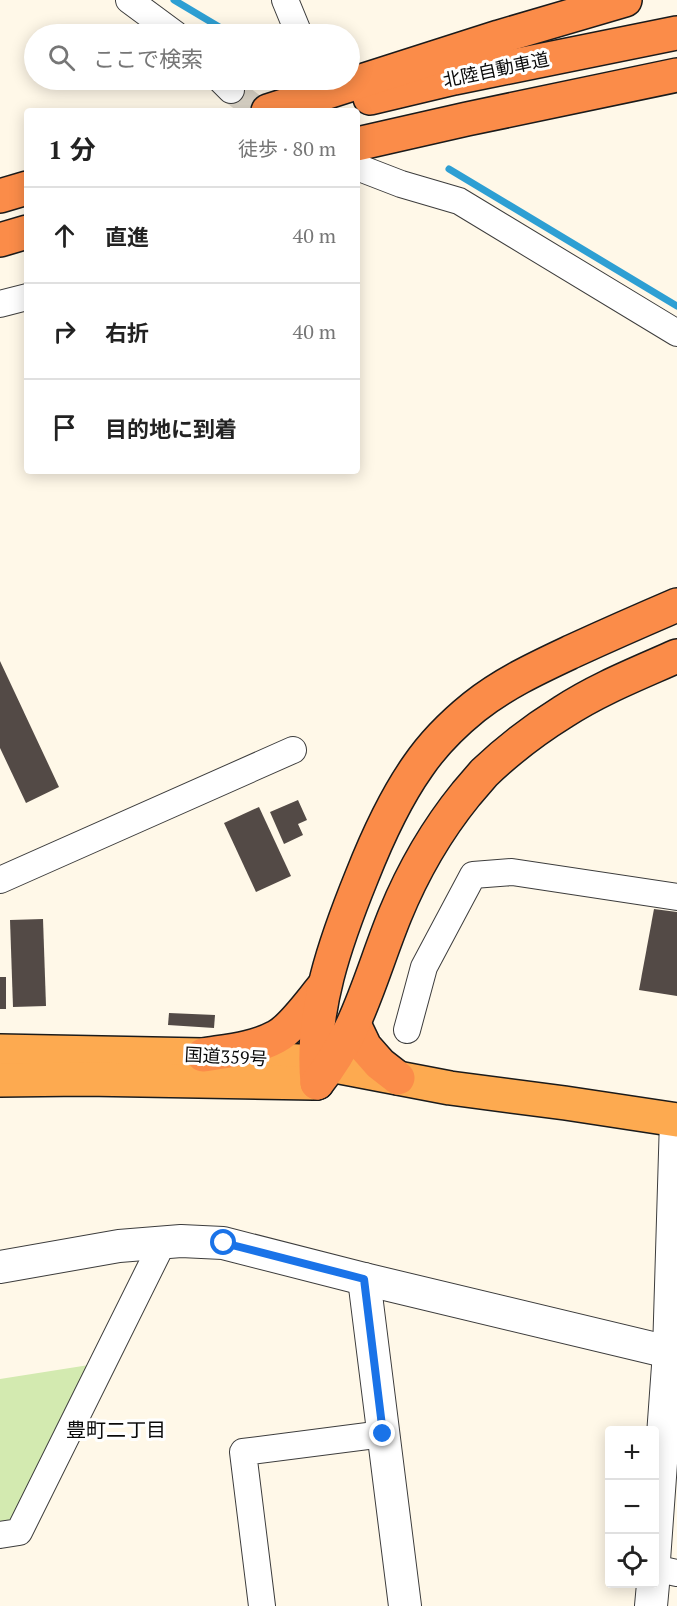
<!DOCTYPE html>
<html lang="ja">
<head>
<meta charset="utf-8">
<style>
  :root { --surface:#fff; --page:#f2f2f2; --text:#222; --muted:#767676; --line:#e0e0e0 }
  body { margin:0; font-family:"PT Serif","Noto Sans JP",serif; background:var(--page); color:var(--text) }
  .controls { position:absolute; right:18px; bottom:18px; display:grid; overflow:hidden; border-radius:6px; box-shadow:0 3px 15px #0003 }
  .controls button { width:54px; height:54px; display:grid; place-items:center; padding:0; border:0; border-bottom:2px solid var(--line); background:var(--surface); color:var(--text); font:30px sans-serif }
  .stop { position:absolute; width:18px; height:18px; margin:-14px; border:4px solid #1a73e8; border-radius:50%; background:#fff }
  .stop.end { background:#1a73e8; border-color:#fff; box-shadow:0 2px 6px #0008 }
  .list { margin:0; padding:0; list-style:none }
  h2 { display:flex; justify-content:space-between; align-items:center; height:78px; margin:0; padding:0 24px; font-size:26px }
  h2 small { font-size:20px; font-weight:400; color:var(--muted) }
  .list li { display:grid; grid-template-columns:39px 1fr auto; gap:18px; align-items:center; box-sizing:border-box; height:96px; padding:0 24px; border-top:2px solid var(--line) }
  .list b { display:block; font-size:22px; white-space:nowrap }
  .list em { font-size:20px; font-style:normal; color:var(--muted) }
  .icon { flex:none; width:33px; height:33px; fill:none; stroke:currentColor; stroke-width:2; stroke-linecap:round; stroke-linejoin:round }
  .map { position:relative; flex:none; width:677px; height:1606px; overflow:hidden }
  .search { position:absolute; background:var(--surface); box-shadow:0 3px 15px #0003; left:24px; top:24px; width:336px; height:66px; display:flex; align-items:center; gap:15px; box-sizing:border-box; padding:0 21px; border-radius:33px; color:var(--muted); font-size:22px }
  .panel { position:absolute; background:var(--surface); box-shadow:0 3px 15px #0003; left:24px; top:108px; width:336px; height:366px; border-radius:6px }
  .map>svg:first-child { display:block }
  .green { fill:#d3eab0 }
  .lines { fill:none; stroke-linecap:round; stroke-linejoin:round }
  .stream { stroke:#2e9fd3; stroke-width:7 }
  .building { fill:#534a46 }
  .minor-tunnel { stroke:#dad4c7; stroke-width:26; stroke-dasharray:26 13; stroke-linecap:butt }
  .minor-casing { stroke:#3d3d3d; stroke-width:28 }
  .tertiary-casing { stroke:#3d3d3d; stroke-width:34 }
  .trunk-casing { stroke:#1b1b1b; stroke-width:36 }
  .motorway-casing { stroke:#1b1b1b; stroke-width:36 }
  .minor { stroke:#fff; stroke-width:26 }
  .tertiary { stroke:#fff; stroke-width:32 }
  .trunk { stroke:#fdaa50; stroke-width:33 }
  .motorway { stroke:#fb8c49; stroke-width:33 }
  .route { stroke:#1a73e8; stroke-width:8 }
  .labels { text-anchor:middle; stroke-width:6; stroke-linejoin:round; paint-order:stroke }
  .street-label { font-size:18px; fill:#0a0a0a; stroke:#fff }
  .neighbourhood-label { font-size:20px; fill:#0a0a0a; stroke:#fff }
</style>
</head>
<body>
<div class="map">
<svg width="677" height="1606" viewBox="0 0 677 1606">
  <rect width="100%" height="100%" fill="#fff8e8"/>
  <path class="green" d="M89,1365L16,1527L0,1530V1379Z"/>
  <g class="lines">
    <g class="stream">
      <path d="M174,0L231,34"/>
      <path d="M449,169L677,306"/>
    </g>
  </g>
  <g class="building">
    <path d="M0,661L59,787L26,803L0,748Z"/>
    <path d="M298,800L307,820L298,824L303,835L284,844L270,812Z"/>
    <path d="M259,807L291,876L256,892L224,823Z"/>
    <path d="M654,909L677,912V996L639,990Z"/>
    <path d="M43,919L46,1006L13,1007L10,920Z"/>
    <rect x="0" y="977" width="6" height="32"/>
    <path d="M169,1013L215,1015L214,1028L168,1025Z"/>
  </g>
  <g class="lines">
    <path class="minor-tunnel" d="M231,90L259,111"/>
    <g class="minor-casing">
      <g id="minor">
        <path d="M129,0L175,34"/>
        <path d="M285,0L299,34H298"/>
        <path d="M221,80L231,90"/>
        <path d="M357,167L401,184L459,201L677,333"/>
        <path d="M0,304L27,297"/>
        <path d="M0,880L293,750"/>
        <path d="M407,1030L424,967L473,875L512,872L677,897"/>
        <path d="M0,1535L19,1532L163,1242"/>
        <path d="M654,1568L677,1573"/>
        <path d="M262,1606L243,1452L383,1434"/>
      </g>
    </g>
    <g class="tertiary-casing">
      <g id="tertiary">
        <path d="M0,1267L119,1246L181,1241L223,1243L364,1279L677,1354"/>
        <path d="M364,1279L405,1606"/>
        <path d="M654,1560L669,1352L676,1120"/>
        <path d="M651,1606L653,1584"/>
      </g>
    </g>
    <g class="trunk-casing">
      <g id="trunk">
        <path d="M0,1051L203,1055L314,1062L450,1088L565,1103L677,1120"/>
        <path d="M0,1080L85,1079L313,1083"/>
      </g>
    </g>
    <g class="motorway-casing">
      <g id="motorway">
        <path d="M370,98L454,78L677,33"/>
        <path d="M268,111L499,37L625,0"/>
        <path d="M357,144L467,119L677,75"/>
        <path d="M0,196L27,188"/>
        <path d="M0,240L27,232"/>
        <path d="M354,1024L365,1047L380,1064L398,1078"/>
        <path d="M203,1055C227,1051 254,1049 276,1037C292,1029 312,1000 324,986"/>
        <path d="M317,1083C310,1012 336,940 362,876C377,838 394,800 418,766C433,744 453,724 474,707C504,683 539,667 573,651C608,635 642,620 677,605"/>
        <path d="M317,1083C358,1033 371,974 395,915C413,871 436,831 466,794C472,787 478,780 484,773C508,750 534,730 563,712C598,689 639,673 677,656"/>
      </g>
    </g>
    <use href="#minor" class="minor"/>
    <use href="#tertiary" class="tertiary"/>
    <use href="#trunk" class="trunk"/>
    <use href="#motorway" class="motorway"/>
  </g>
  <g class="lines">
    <path class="route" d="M224,1243L364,1279L383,1434"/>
  </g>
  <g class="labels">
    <g class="street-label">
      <text transform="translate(496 70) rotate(-12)" y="6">北陸自動車道</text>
      <text transform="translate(226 1057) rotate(3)" y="6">国道359号</text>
    </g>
    <g class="neighbourhood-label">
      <text x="116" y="1437">豊町二丁目</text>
    </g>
  </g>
</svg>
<div class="controls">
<button>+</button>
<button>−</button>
<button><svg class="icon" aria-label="locate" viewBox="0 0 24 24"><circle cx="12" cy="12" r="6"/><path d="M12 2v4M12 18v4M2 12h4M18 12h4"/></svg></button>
</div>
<div class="stop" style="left:224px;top:1243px"></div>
<div class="stop end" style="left:383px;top:1434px"></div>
<div class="search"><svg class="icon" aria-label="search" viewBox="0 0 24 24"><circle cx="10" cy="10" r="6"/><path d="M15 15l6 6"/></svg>ここで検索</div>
<section class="panel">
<h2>1 分<small>徒歩 · 80 m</small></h2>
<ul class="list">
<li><svg class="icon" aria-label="ahead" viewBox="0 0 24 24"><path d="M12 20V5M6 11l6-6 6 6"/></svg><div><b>直進</b></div><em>40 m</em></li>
<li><svg class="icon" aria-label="right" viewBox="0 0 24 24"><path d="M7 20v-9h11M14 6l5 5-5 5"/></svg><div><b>右折</b></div><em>40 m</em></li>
<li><svg class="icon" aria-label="arrive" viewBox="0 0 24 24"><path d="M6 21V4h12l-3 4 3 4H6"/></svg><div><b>目的地に到着</b></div></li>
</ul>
</section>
</div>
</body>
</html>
